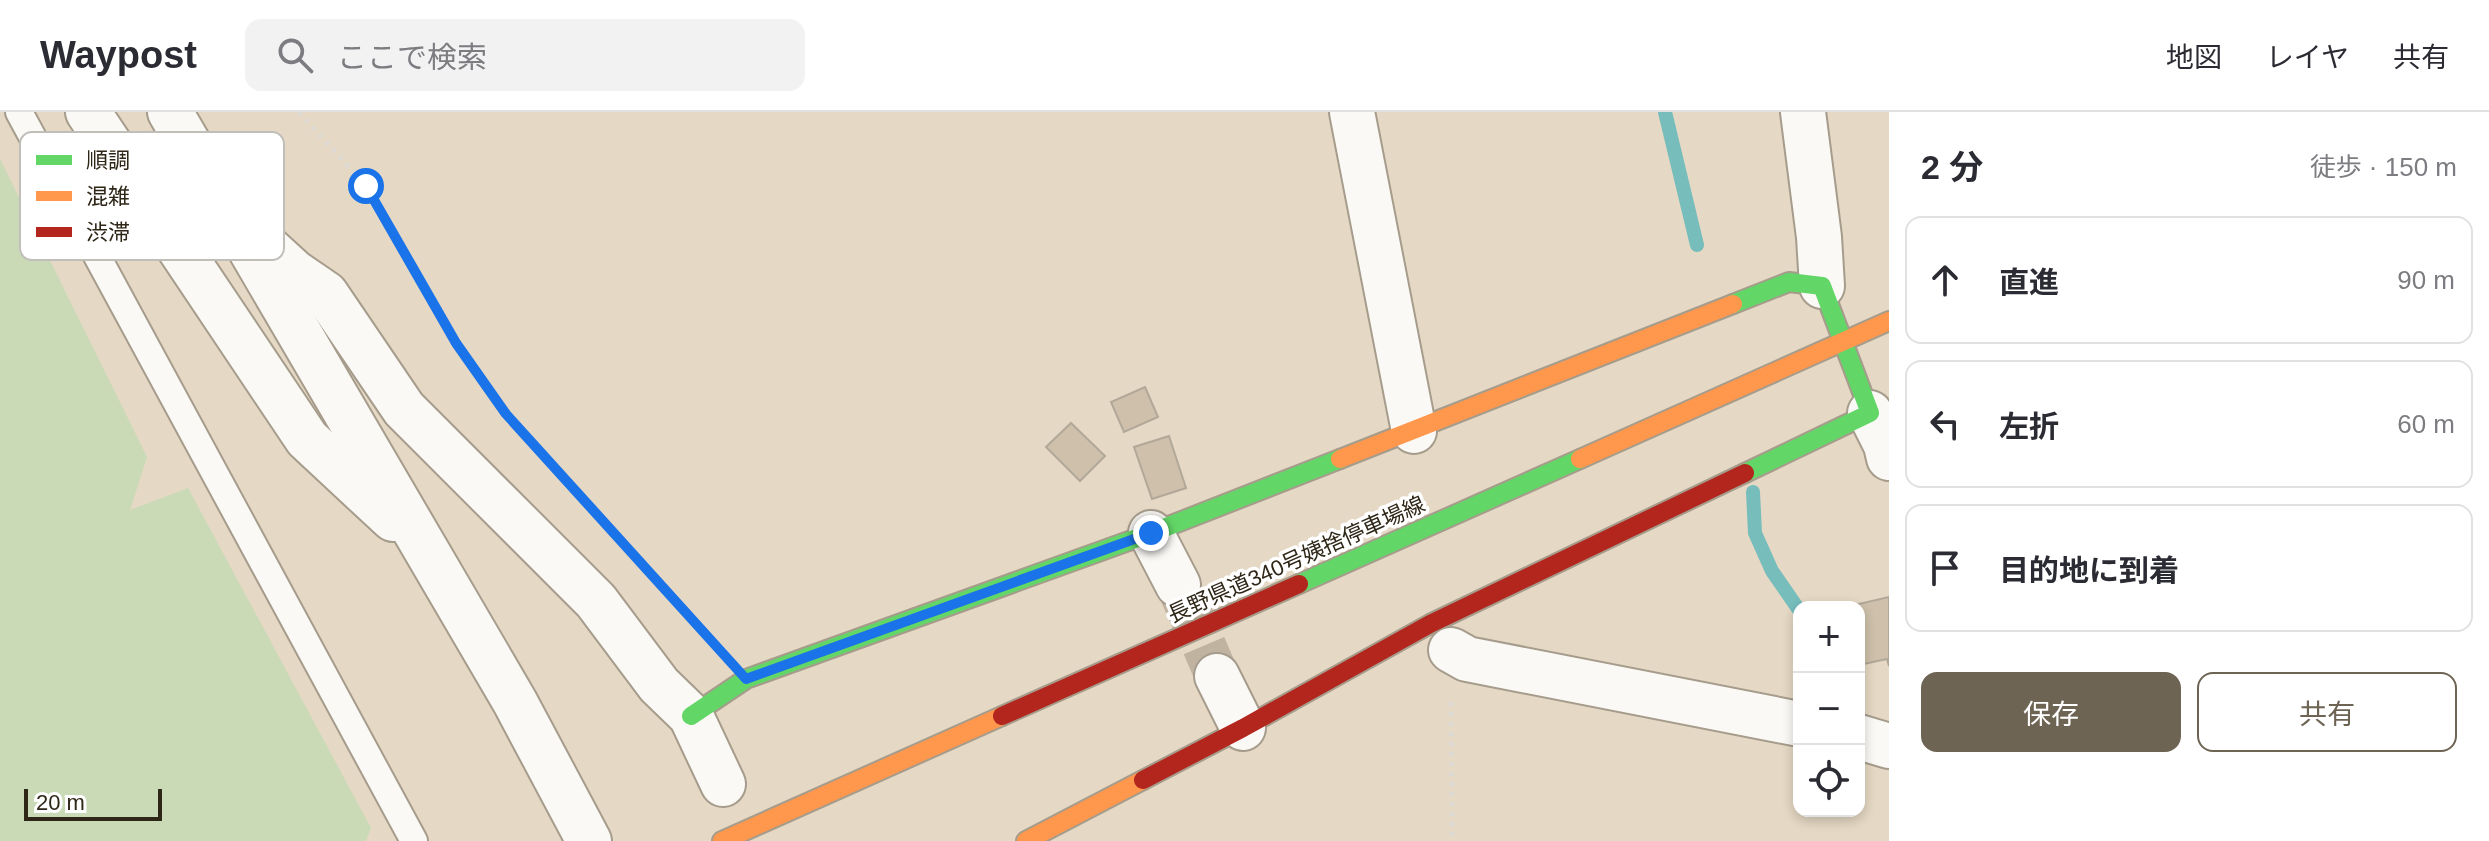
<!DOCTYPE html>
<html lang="ja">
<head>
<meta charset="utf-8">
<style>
  :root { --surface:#fff; --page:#f2f2f3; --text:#2b2b33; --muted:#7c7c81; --line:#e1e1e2; --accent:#6e6454 }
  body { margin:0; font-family:Helvetica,"Noto Sans JP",sans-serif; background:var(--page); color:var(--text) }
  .controls { position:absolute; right:24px; bottom:24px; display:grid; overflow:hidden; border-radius:16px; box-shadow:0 4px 12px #0003 }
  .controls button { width:72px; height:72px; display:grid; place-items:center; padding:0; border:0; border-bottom:2px solid var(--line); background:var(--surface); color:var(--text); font:40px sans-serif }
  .scale { position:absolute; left:24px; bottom:20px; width:138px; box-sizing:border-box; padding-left:8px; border:4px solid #2e2617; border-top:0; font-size:22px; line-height:28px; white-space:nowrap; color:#2e2617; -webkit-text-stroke:6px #fff; paint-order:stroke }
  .stop { position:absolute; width:24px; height:24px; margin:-18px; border:6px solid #1a73e8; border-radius:50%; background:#fff }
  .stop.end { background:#1a73e8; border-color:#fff; box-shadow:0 2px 8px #0008 }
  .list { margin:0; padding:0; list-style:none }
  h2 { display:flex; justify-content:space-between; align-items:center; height:104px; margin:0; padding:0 32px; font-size:34px }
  h2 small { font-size:26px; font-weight:400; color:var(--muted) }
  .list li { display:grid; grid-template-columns:52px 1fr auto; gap:24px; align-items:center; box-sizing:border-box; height:128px; margin:0 16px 16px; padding:0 16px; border:2px solid var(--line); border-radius:16px }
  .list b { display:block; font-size:30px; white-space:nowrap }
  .list em { font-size:26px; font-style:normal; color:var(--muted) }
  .actions { display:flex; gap:16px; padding:24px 32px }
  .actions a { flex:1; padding:18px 0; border:2px solid var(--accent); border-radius:16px; text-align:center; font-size:28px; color:var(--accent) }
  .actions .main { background:var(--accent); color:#fff }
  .icon { flex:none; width:44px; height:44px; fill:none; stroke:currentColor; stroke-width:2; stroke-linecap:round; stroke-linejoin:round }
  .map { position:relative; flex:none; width:1889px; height:729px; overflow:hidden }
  header { display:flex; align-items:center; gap:48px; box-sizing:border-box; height:112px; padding:0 40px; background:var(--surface); border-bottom:2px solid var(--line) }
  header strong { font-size:38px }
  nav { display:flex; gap:44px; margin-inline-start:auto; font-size:28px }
  .search { width:560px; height:72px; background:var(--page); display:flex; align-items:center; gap:20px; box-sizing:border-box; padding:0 28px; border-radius:16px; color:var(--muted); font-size:30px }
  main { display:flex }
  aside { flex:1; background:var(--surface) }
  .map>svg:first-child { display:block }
  .green { fill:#cadab7 }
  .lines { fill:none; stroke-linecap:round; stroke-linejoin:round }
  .stream { stroke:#76bdbc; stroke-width:14 }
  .building { fill:#cec0aa; stroke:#b2a899; stroke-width:2 }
  .street-tunnel { stroke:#c0b4a1; stroke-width:44; stroke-dasharray:44 22; stroke-linecap:butt }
  .lane-casing { stroke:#a69c8c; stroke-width:30 }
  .street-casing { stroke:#a69c8c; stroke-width:48 }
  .fast-casing { stroke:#a69c8c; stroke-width:22 }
  .slow-casing { stroke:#a69c8c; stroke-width:22 }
  .jam-casing { stroke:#a69c8c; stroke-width:22 }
  .path { stroke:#ddd9d2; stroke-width:5; stroke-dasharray:4 6; stroke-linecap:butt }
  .lane { stroke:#fbf9f6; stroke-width:26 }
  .street { stroke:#fbf9f6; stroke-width:44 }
  .fast { stroke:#63d668; stroke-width:18 }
  .slow { stroke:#ff974d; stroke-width:18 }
  .jam { stroke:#b3261e; stroke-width:18 }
  .route { stroke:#1a73e8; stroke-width:10 }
  .labels { text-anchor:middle; stroke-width:7; stroke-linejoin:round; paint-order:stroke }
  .street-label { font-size:22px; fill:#2e2617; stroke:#fff }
  .key { fill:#fff; stroke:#c0beb9; stroke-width:2 }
  .key-label { font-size:22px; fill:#2e2617 }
</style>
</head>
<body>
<header>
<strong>Waypost</strong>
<div class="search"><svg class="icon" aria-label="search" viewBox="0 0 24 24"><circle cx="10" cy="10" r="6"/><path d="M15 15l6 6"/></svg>ここで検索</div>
<nav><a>地図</a><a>レイヤ</a><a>共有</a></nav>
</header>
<main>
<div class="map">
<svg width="1889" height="729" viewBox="0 0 1889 729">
  <rect width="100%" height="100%" fill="#e5d8c4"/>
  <path class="green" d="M0,47L147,345L130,398L188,376L371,716L366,729H0Z"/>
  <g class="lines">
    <g class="stream">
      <path d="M1665,0L1697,133"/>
      <path d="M1753,380L1755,421L1772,459L1799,498"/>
    </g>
  </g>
  <g class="building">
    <path d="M1145,275L1158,305L1124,320L1111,290Z"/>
    <path d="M1071,311L1105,344L1080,369L1046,335Z"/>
    <path d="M1169,324L1186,376L1152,387L1134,335Z"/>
    <path d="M1889,485V554L1887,547L1859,553V495H1846Z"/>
  </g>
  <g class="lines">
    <path class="street-tunnel" d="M1178,473L1217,564"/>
    <g class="lane-casing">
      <path id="lane" d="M19,0L414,729"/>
    </g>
    <g class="street-casing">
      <g id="street">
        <path d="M88,0L307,327L393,407"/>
        <path d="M170,0L515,590L589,729"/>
        <path d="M1352,0L1414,319"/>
        <path d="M1803,0L1819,125L1822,174"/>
        <path d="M259,128L294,160L326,182L404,297L596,489L659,573L691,604L723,672"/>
        <path d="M1870,301L1886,333L1889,346"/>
        <path d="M1151,421L1178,473"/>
        <path d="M1451,538L1467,547L1799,612"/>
        <path d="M1217,564L1243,616"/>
        <path d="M1859,625L1889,634"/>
      </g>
    </g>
    <g class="fast-casing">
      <g id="fast">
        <path d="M1733,192L1789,170L1822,174L1870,301L1745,361"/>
        <path d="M1299,472L1580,347"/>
        <path d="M691,604L746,567L1151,421L1340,347"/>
      </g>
    </g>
    <g class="slow-casing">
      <g id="slow">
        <path d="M1340,347L1733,192"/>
        <path d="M1580,347L1889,209"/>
        <path d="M722,729L1002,604"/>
        <path d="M1026,729L1143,668"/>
      </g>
    </g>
    <g class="jam-casing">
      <g id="jam">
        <path d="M1002,604L1299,472"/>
        <path d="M1143,668L1243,616L1430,512L1745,361"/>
      </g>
    </g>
    <g class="path">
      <path d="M299,0L366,74L456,231L506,302L715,533"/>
      <path d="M1451,590L1452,729"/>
    </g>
    <use href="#lane" class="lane"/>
    <use href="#street" class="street"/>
    <use href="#fast" class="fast"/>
    <use href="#slow" class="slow"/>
    <use href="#jam" class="jam"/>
  </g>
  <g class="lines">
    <path class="route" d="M366,74L456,231L506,302L746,567L1151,421"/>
  </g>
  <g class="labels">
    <g class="street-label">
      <text transform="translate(1296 447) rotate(-24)" y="8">長野県道340号姨捨停車場線</text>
    </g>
  </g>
  <rect x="20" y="20" width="264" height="128" rx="12" class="key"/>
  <rect x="36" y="43" width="36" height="10" fill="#63d668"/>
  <rect x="36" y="79" width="36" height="10" fill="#ff974d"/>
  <rect x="36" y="115" width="36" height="10" fill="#b3261e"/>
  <g class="key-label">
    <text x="86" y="56">順調</text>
    <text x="86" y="92">混雑</text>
    <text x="86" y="128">渋滞</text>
  </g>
</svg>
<div class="controls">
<button>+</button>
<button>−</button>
<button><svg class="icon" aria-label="locate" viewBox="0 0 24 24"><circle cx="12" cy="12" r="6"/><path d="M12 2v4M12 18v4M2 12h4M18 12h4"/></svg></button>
</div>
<div class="scale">20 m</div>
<div class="stop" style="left:366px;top:74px"></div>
<div class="stop end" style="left:1151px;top:421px"></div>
</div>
<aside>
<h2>2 分<small>徒歩 · 150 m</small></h2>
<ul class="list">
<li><svg class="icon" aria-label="ahead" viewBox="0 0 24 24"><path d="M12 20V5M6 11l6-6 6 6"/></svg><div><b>直進</b></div><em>90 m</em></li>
<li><svg class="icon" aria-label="left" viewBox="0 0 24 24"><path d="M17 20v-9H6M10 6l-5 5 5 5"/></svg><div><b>左折</b></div><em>60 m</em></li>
<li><svg class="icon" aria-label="arrive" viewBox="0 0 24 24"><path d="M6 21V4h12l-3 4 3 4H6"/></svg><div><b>目的地に到着</b></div></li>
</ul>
<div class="actions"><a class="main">保存</a><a>共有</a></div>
</aside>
</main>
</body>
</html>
